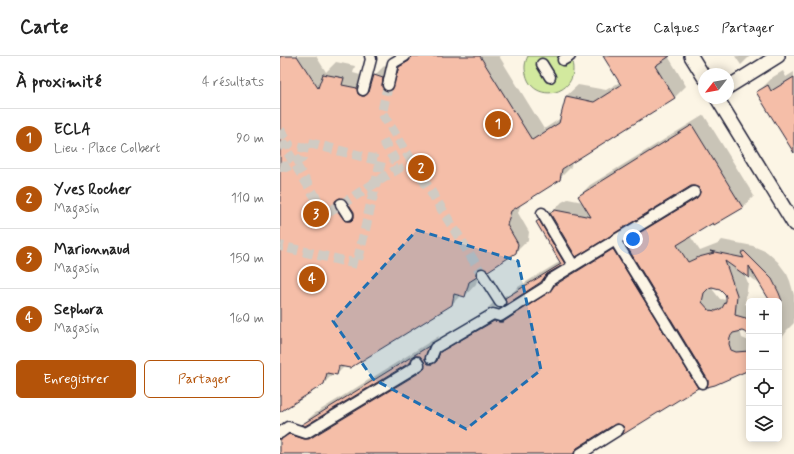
<!DOCTYPE html>
<html lang="fr">
<head>
<meta charset="utf-8">
<style>
  :root { --surface:#fff; --page:#f6f6f6; --text:#222; --muted:#767676; --line:#e0e0e0; --accent:#b45309 }
  body { margin:0; font-family:Mynerve,sans-serif; background:var(--page); color:var(--text) }
  .controls { position:absolute; right:12px; bottom:12px; display:grid; overflow:hidden; border-radius:6px; box-shadow:0 2px 10px #0003 }
  .controls button { width:36px; height:36px; display:grid; place-items:center; padding:0; border:0; border-bottom:1px solid var(--line); background:var(--surface); color:var(--text); font:20px sans-serif }
  .compass { position:absolute; left:418px; top:12px; width:36px; height:36px; border-radius:50%; background:var(--surface); box-shadow:0 2px 10px #0003; rotate:239deg }
  .you { position:absolute; left:353px; top:183px; width:14px; height:14px; margin:-10px; border:3px solid #fff; border-radius:50%; background:#1a73e8; box-shadow:0 0 0 6px #1a73e833 }
  .badge { display:grid; place-items:center; width:26px; height:26px; border-radius:50%; background:var(--accent); color:#fff; font-size:13px; font-weight:700 }
  .pin { position:absolute; translate:-50% -50%; border:2px solid #fff; box-shadow:0 1px 4px #0006 }
  .list { margin:0; padding:0; list-style:none }
  h2 { display:flex; justify-content:space-between; align-items:center; height:52px; margin:0; padding:0 16px; font-size:17px }
  h2 small { font-size:13px; font-weight:400; color:var(--muted) }
  .list li { display:grid; grid-template-columns:26px 1fr auto; gap:12px; align-items:center; box-sizing:border-box; height:60px; padding:0 16px; border-top:1px solid var(--line) }
  .list b { display:block; font-size:15px; white-space:nowrap }
  .list p { margin:0; font-size:13px; white-space:nowrap; color:var(--muted) }
  .list em { font-size:13px; font-style:normal; color:var(--muted) }
  .actions { display:flex; gap:8px; padding:12px 16px }
  .actions a { flex:1; padding:9px 0; border:1px solid var(--accent); border-radius:6px; text-align:center; font-size:14px; color:var(--accent) }
  .actions .main { background:var(--accent); color:#fff }
  .icon { flex:none; width:22px; height:22px; fill:none; stroke:currentColor; stroke-width:2; stroke-linecap:round; stroke-linejoin:round }
  .map { position:relative; flex:none; width:514px; height:398px; overflow:hidden }
  header { display:flex; align-items:center; gap:24px; box-sizing:border-box; height:56px; padding:0 20px; background:var(--surface); border-bottom:1px solid var(--line) }
  header strong { font-size:19px }
  nav { display:flex; gap:22px; margin-inline-start:auto; font-size:14px }
  main { display:flex }
  aside { flex:1; background:var(--surface) }
  .map>svg:first-child { display:block }
  .green { fill:#d2e99e; stroke:#7a866c }
  .shadow { fill:#0003; fill-rule:evenodd }
  .building { fill:#f5bea8; stroke:#22223b; fill-rule:evenodd }
  .lines { fill:none; stroke-linecap:round; stroke-linejoin:round }
  .pedestrian-tunnel { stroke:#d0cbc3; stroke-width:10; stroke-dasharray:10 5; stroke-linecap:butt }
  .pedestrian-casing { stroke:#22223b; stroke-width:13 }
  .minor-casing { stroke:#22223b; stroke-width:16 }
  .pedestrian { stroke:#fcf5e5; stroke-width:10 }
  .minor { stroke:#fcf5e5; stroke-width:13 }
  .marked { fill:#1f6fb2; fill-opacity:0.2; stroke:#1f6fb2; stroke-width:3; stroke-dasharray:8 5; stroke-linejoin:round }
</style>
</head>
<body>
<header>
<strong>Carte</strong>
<nav><a>Carte</a><a>Calques</a><a>Partager</a></nav>
</header>
<main>
<aside>
<h2>À proximité<small>4 résultats</small></h2>
<ul class="list">
<li><span class="badge">1</span><div><b>ECLA</b><p>Lieu · Place Colbert</p></div><em>90 m</em></li>
<li><span class="badge">2</span><div><b>Yves Rocher</b><p>Magasin</p></div><em>110 m</em></li>
<li><span class="badge">3</span><div><b>Marionnaud</b><p>Magasin</p></div><em>150 m</em></li>
<li><span class="badge">4</span><div><b>Sephora</b><p>Magasin</p></div><em>160 m</em></li>
</ul>
<div class="actions"><a class="main">Enregistrer</a><a>Partager</a></div>
</aside>
<div class="map">
<svg width="514" height="398" viewBox="0 0 514 398">
  <rect width="100%" height="100%" fill="#fcf5e5"/>
  <filter id="ink" filterUnits="userSpaceOnUse"><feTurbulence type="fractalNoise" baseFrequency=".025" numOctaves="2"/><feDisplacementMap in="SourceGraphic" scale="8" xChannelSelector="R" yChannelSelector="G"/><feConvolveMatrix kernelMatrix="1 2 1 2 8 2 1 2 1" color-interpolation-filters="sRGB"/></filter>
  <g filter="url(#ink)">
    <path class="green" d="M248,0H290C306,38 253,51 246,18C244,12 245,6 248,0Z"/>
    <g class="shadow">
      <path d="M0,0H36L46,16L56,6L75,10L73,17L88,21L90,27L92,28L94,20L106,8L114,10L113,19L117,23L120,12L131,0H219L264,73L281,62L286,40L298,29L326,34L340,26L324,0H388L406,30L395,41L292,105L291,111L279,123L241,147L238,157L249,176L248,184L236,196L205,212L199,218L196,228L185,240L181,239L171,249L65,310L57,318H53L44,327Z"/>
      <path d="M455,0H470L461,9Z"/>
      <path d="M503,15L506,21L514,16V95L478,36L493,21Z"/>
      <path d="M424,59L474,140L463,151L435,168L433,166L410,180L420,195L438,188L442,184L473,190L487,196L498,206L507,218L510,225L514,239V267L506,275H507L499,286V245H490L483,232L476,225L464,217L468,227L465,248L469,249V278L465,275L460,274L462,282L469,285V313L430,327L428,322L418,332L344,376V370L338,366L334,368L305,386L306,398H0V378L16,372L21,368H23L34,358L159,280L155,292L160,297H161L173,285L226,254L236,255L275,230L287,218L344,183L346,186L357,175L421,136L420,132L414,128L410,130L294,196L284,207L272,214L261,226L227,244L219,251H212L207,253L214,246L226,239L229,240L238,231L281,205L257,166L268,155L270,154L272,156L282,146L288,143L303,146L299,140L310,129ZM433,231L440,232L446,237L447,244L440,243L433,234ZM136,299H140L145,305L146,309L42,372H36L25,369L130,306Z"/>
    </g>
    <g class="building">
      <path d="M0,0H17L38,32L43,18L64,22L62,29L77,32L78,38L82,40H85L89,36L94,19L103,22L102,31L104,34L110,35L112,34L119,11L129,5L131,0H200L252,84L279,67L286,40L314,46L341,29L323,0H390L375,10L395,42L282,113L280,124L231,155L227,169L238,188L236,197L208,215L202,212L198,213L196,218L197,221L189,226L185,241L174,238L172,249L70,312L59,310L57,319L47,317L44,328L0,356ZM60,142L66,144L74,156V162L71,165H65L55,151V145Z"/>
      <path d="M514,21V97L476,36L488,29L491,35Z"/>
      <path d="M412,69L463,152L434,169L433,167L397,189L408,206L419,201L434,197L430,195L464,202L461,197L464,195L492,223L499,237L502,245H490L469,210V222L445,205L457,239L455,259L469,263V278L462,275L453,277L450,281L449,288L451,294L456,296L469,295V314L435,329L427,331L428,327V324L344,186L417,142L420,136L419,132L414,130H411L296,201L270,157L275,154L311,161L298,140ZM432,231L440,233L445,238L446,241V245L442,252L436,255L429,254L422,246L424,237L429,232Z"/>
      <path d="M259,164L285,208L267,218L261,226L226,249L225,242L281,208L256,166Z"/>
      <path d="M333,193L418,332L342,379L344,374L343,370L338,368H335L297,392L294,398H0V383L9,378L24,383H29L142,315L145,312L144,305L140,300H134L131,306L25,370L21,369L149,290L145,303L148,308H152L157,305L160,296L214,265L221,266H223L269,236L275,229Z"/>
    </g>
    <g class="lines">
      <g class="pedestrian-tunnel">
        <path d="M108,29L102,57L202,218"/>
        <path d="M0,74L9,88L4,90L46,158L119,112L103,84"/>
        <path d="M0,110L6,111L22,102L25,86L101,105L77,208L0,190"/>
      </g>
      <g class="pedestrian-casing">
        <g id="pedestrian">
          <path d="M283,4L290,0"/>
          <path d="M262,8L270,21"/>
          <path d="M108,29L113,7L125,0"/>
          <path d="M83,34L91,3L90,0"/>
          <path d="M61,148L68,159"/>
          <path d="M262,157L293,209"/>
          <path d="M335,184L422,327"/>
          <path d="M202,218L220,246"/>
          <path d="M151,302L155,292L213,258L220,260L266,231L270,224L414,136"/>
          <path d="M0,377L8,371L26,377L139,309L137,306"/>
          <path d="M300,398L338,374"/>
        </g>
      </g>
      <g class="minor-casing">
        <g id="minor">
          <path d="M411,0L424,21"/>
          <path d="M448,31L498,0"/>
          <path d="M437,42L514,168"/>
        </g>
      </g>
      <use href="#pedestrian" class="pedestrian"/>
      <use href="#minor" class="minor"/>
    </g>
  </g>
  <path class="marked" d="M137,174L238,205L261,314L186,373L93,323L53,265Z"/>
</svg>
<div class="controls">
<button>+</button>
<button>−</button>
<button><svg class="icon" aria-label="locate" viewBox="0 0 24 24"><circle cx="12" cy="12" r="6"/><path d="M12 2v4M12 18v4M2 12h4M18 12h4"/></svg></button>
<button><svg class="icon" aria-label="layers" viewBox="0 0 24 24"><path d="M12 4l9 5-9 5-9-5zM3 14l9 5 9-5"/></svg></button>
</div>
<svg class="compass" viewBox="-18 -18 36 36"><path d="M0-13l5 13h-10z" fill="#e53935"/><path d="M0 13l5-13h-10z" fill="#767676"/></svg>
<div class="you"></div>
<div class="pin badge" style="left:218px;top:68px">1</div>
<div class="pin badge" style="left:141px;top:112px">2</div>
<div class="pin badge" style="left:36px;top:158px">3</div>
<div class="pin badge" style="left:32px;top:223px">4</div>
</div>
</main>
</body>
</html>
